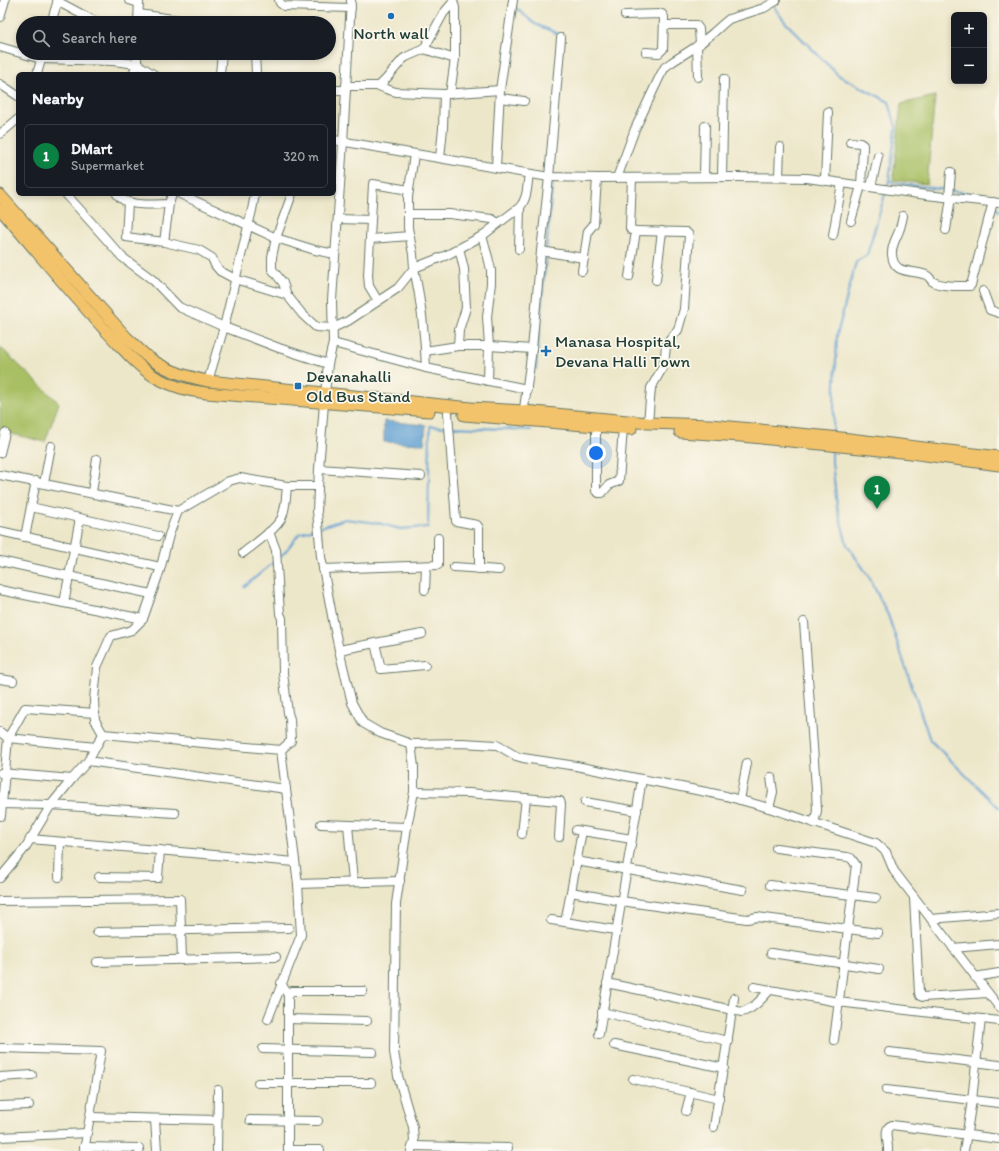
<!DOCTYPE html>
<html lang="en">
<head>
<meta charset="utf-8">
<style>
  :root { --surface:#171b24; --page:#20242c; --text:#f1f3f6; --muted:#9ea1a6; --line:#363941; --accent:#0b8043 }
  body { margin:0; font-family:Itim,sans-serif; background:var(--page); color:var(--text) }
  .controls { position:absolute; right:12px; top:12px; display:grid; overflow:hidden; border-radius:6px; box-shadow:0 2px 6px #0003 }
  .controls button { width:36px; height:36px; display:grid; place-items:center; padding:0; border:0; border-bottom:1px solid var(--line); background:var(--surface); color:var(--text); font:20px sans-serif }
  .you { position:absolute; left:596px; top:453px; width:14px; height:14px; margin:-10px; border:3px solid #fff; border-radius:50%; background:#1a73e8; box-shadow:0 0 0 6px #1a73e833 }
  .badge { display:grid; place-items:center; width:26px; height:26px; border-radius:50%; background:var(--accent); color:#fff; font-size:13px; font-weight:700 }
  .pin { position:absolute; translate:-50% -33px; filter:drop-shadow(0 1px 2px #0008) }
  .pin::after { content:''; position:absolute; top:21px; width:14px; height:12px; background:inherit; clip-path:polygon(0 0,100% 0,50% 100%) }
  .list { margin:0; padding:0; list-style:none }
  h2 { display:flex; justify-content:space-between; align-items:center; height:52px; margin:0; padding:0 16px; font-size:17px }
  h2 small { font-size:13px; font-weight:400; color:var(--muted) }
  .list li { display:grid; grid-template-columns:26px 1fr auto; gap:12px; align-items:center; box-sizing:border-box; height:64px; margin:0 8px 8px; padding:0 8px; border:1px solid var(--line); border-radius:6px }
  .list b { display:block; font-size:15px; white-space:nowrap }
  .list p { margin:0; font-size:13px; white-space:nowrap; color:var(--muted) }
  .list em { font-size:13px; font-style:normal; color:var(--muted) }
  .icon { flex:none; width:22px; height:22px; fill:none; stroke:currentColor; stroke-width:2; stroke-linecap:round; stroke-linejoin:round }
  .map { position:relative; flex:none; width:999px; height:1151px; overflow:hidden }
  .search { position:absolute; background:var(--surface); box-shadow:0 2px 6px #0003; left:16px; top:16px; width:320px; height:44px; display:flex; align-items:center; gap:10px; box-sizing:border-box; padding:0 14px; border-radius:22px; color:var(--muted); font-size:15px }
  .panel { position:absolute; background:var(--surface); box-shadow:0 2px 6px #0003; left:16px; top:72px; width:320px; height:124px; border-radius:6px }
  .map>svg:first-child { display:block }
  .green { fill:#a8bf64; stroke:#647e4c }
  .water { fill:#5f9fd2; stroke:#3f6e83 }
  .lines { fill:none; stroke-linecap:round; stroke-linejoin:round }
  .stream { stroke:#5f9fd2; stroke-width:2 }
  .minor-casing { stroke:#677868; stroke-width:10 }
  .major-casing { stroke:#677868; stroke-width:13 }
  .minor { stroke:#fff; stroke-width:8 }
  .major { stroke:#f2c36a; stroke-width:11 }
  .poi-dot { fill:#1f6fb2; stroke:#fbf7ec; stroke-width:1.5 }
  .labels { text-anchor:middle; stroke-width:3.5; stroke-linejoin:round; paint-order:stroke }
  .poi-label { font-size:17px; fill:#1f3d34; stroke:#fbf7ec; text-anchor:start }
</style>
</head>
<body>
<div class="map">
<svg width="999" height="1151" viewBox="0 0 999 1151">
  <rect width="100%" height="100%" fill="#fbf7ec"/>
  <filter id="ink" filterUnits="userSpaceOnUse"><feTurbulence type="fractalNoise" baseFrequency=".025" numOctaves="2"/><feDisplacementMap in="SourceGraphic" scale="8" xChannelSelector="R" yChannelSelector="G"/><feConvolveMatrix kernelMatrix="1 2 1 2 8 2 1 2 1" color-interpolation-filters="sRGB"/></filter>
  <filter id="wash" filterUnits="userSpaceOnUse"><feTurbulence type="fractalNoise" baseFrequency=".012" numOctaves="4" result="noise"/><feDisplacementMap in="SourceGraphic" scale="16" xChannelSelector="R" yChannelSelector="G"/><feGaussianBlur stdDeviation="0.9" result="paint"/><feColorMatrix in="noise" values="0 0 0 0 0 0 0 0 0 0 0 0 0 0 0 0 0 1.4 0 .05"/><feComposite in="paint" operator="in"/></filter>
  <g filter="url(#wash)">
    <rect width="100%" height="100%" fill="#ede7ca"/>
    <g class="green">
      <path d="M935,96L927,184L893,180L901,104Z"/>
      <path d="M0,347L59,403L45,442L0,431Z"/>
    </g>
    <path class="water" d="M384,421L426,425L424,444L384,442Z"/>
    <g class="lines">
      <g class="stream">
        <path d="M515,5L516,8L535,24L561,35"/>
        <path d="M774,5L776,10L786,23L838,75L889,102L896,127L889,180L894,183L947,190"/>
        <path d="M887,187L889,180"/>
        <path d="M951,191L989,196L991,199"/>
        <path d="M995,206L999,212"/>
        <path d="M546,250L553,181"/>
        <path d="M536,369L546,255"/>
        <path d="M451,427L531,430"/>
        <path d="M833,433L837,335L856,262L867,255L886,191"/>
        <path d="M832,450V462L837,506L847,545L868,575L888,615L930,740L999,808"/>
        <path d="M321,527L345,519L378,523L400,529L428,527L430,426L447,427"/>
        <path d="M279,558L285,552L299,534L316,528"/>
        <path d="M244,587L274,562"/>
      </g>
    </g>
  </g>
  <g filter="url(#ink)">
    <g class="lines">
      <g class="minor-casing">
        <g id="minor">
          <path d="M129,0L139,3"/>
          <path d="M279,0L280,3L284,6L351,8"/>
          <path d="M351,0L343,142L332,300L333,343L328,364L324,403L319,469L317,511L321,557L334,626L339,650L352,703L363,723L380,733L411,744L414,767V792L407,827L396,904L394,1052L398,1076L413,1127L414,1141L411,1151"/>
          <path d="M57,1L98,23"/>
          <path d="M139,14L199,23"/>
          <path d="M625,15L662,14L664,17L663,49L659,53L646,52"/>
          <path d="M0,17L5,0"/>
          <path d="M51,23L58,0"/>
          <path d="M138,23L139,0"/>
          <path d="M664,25H696L699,29L700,44"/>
          <path d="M697,46L698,77"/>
          <path d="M0,47L41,59L113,61L137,64L133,74"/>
          <path d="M424,49L443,14L453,2"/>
          <path d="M137,53V64L153,74"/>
          <path d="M255,53L256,74"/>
          <path d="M37,74L43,53"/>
          <path d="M220,74L222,53"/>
          <path d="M0,84L18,96"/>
          <path d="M346,86H379L386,79L403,59L406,57L424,49L455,59"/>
          <path d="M379,86L386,89L396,92L444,94L500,90"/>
          <path d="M334,90H346"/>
          <path d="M450,94L455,59V8L453,0"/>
          <path d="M500,98L524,101"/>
          <path d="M0,134L18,119"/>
          <path d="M334,140L549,177L597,178L738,177L807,178L926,195L999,203"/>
          <path d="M850,142L860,143L863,145V148L861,186L851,221"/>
          <path d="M440,158L443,128L444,94"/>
          <path d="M496,167L500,90L513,0"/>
          <path d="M704,177L705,126"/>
          <path d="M722,177L724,79"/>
          <path d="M779,177L780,147"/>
          <path d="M617,178L635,129L660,76L665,67L672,62L697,46L713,33L723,24L729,19L764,8L776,1"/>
          <path d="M825,181L828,112"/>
          <path d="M871,187L878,156"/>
          <path d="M66,194L122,257L153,280L179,307L224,327L279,348L328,364"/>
          <path d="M117,194C126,208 154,204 169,204"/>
          <path d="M180,194L276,238L315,250L335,254"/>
          <path d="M292,194L276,238L272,257V269L283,283L287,295L302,314L316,327L333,328L348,321L398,288L414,268L413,254L408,228V197L414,154"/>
          <path d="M949,197L951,172"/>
          <path d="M128,202L126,237L164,242L199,250L212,258L215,265L220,271L235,279L287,295"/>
          <path d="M408,214H449L492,219L498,223"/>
          <path d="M903,216C902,221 901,226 899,231C896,239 891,246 892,255C894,276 913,269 926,275C929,276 930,279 932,281C940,287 960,286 970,286L971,285L993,202"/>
          <path d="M338,219L371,220"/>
          <path d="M946,230L951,197"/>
          <path d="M636,231L686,232L689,235L684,309L678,330L668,342L666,346L664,365L651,388L648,423"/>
          <path d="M833,235L842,183"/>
          <path d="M482,236L488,257L491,270V283L487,317L489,346L488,381"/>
          <path d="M370,239L410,236"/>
          <path d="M164,242L169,204L172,194"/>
          <path d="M519,249L520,207"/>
          <path d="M541,251L584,258"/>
          <path d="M582,271L588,231L594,224L597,178"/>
          <path d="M629,277L636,231L631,230L630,228L632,178"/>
          <path d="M656,280L662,231"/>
          <path d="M983,291L990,310L999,313"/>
          <path d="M378,301L369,286L368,275L373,184L409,190"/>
          <path d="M333,343L426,368L527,389"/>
          <path d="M458,346L459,330L466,308L464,269L459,248"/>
          <path d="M425,351L458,346H489L532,349"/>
          <path d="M426,368C425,335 421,301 414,268L447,255L482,236L520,207C528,198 527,185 529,174"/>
          <path d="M208,381L224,327L252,210L255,194"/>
          <path d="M448,413L456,521L477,525L479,528V569"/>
          <path d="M523,416L532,349L541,251L549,177L561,38"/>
          <path d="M596,427V491L599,493H602L609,485L619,481L623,428"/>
          <path d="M0,453L5,433"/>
          <path d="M319,469L421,476"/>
          <path d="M0,475L178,511"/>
          <path d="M44,483L51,446"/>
          <path d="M92,492L97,459"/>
          <path d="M31,507L158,536"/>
          <path d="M0,531L160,567"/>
          <path d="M25,537L36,481"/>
          <path d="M243,553C253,545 277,529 282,517C286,507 286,496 287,486"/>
          <path d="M0,561L151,594"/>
          <path d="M454,567L499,570"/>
          <path d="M323,569L438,565V538"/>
          <path d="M0,590L143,619"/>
          <path d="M425,590L426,566"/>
          <path d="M64,603L80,518"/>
          <path d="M804,622L816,788L817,811L814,823"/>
          <path d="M375,643L381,669L425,665"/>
          <path d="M339,650L422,634"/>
          <path d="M0,679L13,681"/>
          <path d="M0,732L8,738L96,747"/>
          <path d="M103,734L281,750"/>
          <path d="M411,744L462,743L497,745L516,756L523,758L576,766L726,796L769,808L876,843L886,852L894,871L999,1007"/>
          <path d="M88,761L286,789"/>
          <path d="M1,773L72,779"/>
          <path d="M414,792L469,793L558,801H560L561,804L559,837"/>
          <path d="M740,800L747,763"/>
          <path d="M585,802L637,811"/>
          <path d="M0,804L51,805L175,813"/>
          <path d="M769,808L773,792L771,777"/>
          <path d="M1,816L8,738L25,708L95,713"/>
          <path d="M321,824L407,827"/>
          <path d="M348,825L353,882"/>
          <path d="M576,830L632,839"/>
          <path d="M522,834L526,798"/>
          <path d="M30,839L295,862"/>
          <path d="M776,848L847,857L851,858L856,865L834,1040"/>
          <path d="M576,861L743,890"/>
          <path d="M59,877L60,842"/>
          <path d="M99,877L158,878L160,850"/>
          <path d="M0,878L25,848L51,805L72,779L88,761L103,734L95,720L94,700L97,667L111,636L132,630L143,619L160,570L169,535L178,511L229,481L240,478L287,486H318"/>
          <path d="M298,884L400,881"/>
          <path d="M770,885L876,898"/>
          <path d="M571,892L621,901L747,919L757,917L878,933"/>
          <path d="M914,898L919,993L920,996L923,997L988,993"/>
          <path d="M0,901L180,899L182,960"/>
          <path d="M931,919L999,913"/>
          <path d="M551,920L565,922L571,892L582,831"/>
          <path d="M565,922L616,930"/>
          <path d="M97,932L289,928"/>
          <path d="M953,948L999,944"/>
          <path d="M771,953L879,969"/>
          <path d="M97,962L276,957"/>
          <path d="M975,977L999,973"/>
          <path d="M281,983L288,995V1151"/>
          <path d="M607,983L742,1012C754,1009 762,998 770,990"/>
          <path d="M754,987L838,1002L999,1021"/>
          <path d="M288,995L292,991H363"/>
          <path d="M602,1012L728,1041"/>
          <path d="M268,1019L301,935L298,884L281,750L291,741L290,719L288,713L283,673L282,618L280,614L276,550L269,532"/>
          <path d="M288,1019L367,1021"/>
          <path d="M599,1034L642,779"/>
          <path d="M614,1045L724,1068"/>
          <path d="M0,1048L101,1051L84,1151"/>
          <path d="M263,1049L373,1052"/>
          <path d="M889,1052L999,1065"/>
          <path d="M0,1077L32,1075"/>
          <path d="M633,1079L719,1099"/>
          <path d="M258,1083H371"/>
          <path d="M886,1090L999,1103"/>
          <path d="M0,1106L29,1105"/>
          <path d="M686,1111L691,1092"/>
          <path d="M90,1117L217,1120"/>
          <path d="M155,1119L157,1151"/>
          <path d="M250,1120L318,1121"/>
          <path d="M714,1127L734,998"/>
          <path d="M0,1137L87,1133"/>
          <path d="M413,1146L508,1148"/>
          <path d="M84,1147L139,1148V1151"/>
          <path d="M288,1150H320"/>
          <path d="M217,1151L218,1090"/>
          <path d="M888,1151C889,1143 882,1128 892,1125L999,1139"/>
          <path d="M964,1151L972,1100L981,1019"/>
        </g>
      </g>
      <g class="major-casing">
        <g id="major">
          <path d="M0,195L127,338C134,344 141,352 148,357C166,371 187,377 208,381L471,408L524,411L648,423L710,425L841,438L999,457"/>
          <path d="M0,209C35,249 69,291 106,331C121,346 138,368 157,378C173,387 189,391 206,393L429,411"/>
          <path d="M464,415L631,429"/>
          <path d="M680,432L741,436L911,453L999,465"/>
        </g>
      </g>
      <use href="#minor" class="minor"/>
      <use href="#major" class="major"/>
    </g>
  </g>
  <g class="poi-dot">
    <circle cx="391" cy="16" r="4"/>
    <path d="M544 345h4v4h4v4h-4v4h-4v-4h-4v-4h4z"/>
    <rect x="294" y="382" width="8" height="8" rx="2"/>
  </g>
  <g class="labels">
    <g class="poi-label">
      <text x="391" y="39" text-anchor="middle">North wall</text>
      <text x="555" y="347">Manasa Hospital,<tspan x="555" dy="20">Devana Halli Town</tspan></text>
      <text x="306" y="382">Devanahalli<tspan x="306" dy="20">Old Bus Stand</tspan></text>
    </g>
  </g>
</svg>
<div class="controls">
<button>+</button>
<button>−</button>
</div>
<div class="you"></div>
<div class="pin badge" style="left:877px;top:509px">1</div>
<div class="search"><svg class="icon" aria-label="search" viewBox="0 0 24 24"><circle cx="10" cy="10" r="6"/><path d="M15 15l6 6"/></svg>Search here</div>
<section class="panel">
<h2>Nearby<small></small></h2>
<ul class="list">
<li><span class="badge">1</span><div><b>DMart</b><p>Supermarket</p></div><em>320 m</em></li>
</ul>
</section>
</div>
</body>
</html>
